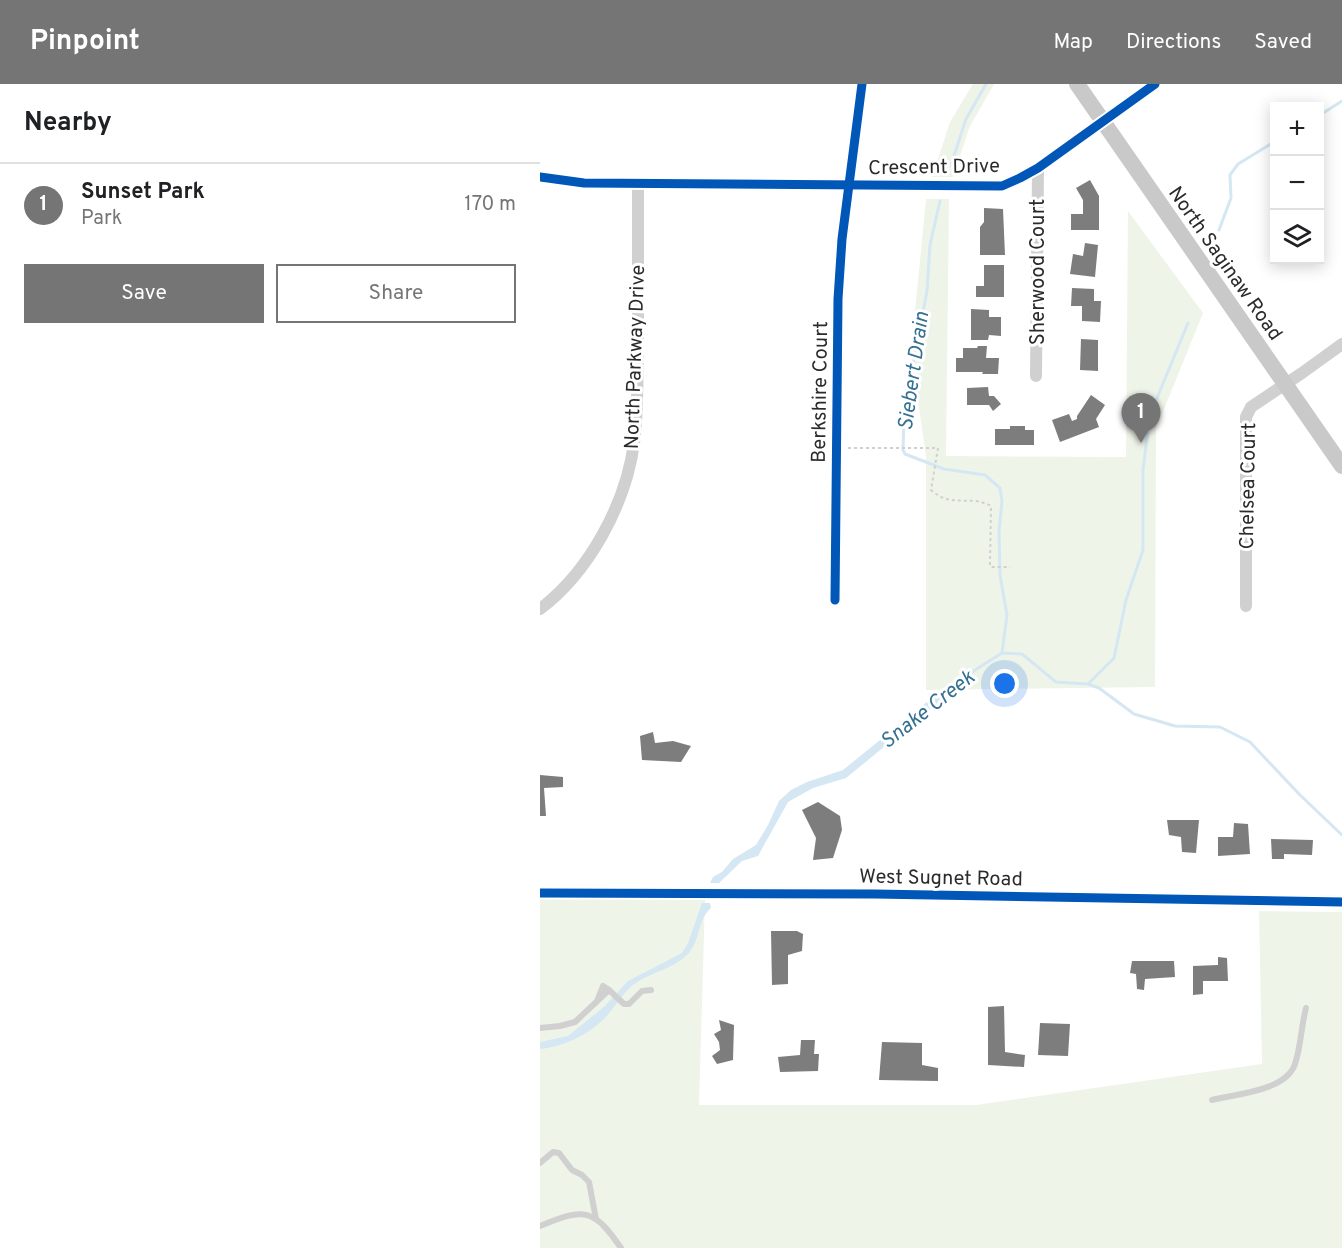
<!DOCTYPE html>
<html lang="en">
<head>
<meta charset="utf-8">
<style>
  :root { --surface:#fff; --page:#f2f2f2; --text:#202124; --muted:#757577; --line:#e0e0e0; --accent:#757575 }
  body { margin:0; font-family:Overpass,sans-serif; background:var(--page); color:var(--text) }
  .controls { position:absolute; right:18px; top:18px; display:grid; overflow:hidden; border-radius:0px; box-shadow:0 3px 15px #0003 }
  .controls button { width:54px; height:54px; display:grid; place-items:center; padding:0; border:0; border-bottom:2px solid var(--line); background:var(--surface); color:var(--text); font:30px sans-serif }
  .you { position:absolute; left:465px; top:600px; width:21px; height:21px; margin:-15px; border:4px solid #fff; border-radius:50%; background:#1a73e8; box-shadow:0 0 0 9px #1a73e833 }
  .badge { display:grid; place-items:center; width:39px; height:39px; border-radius:50%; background:var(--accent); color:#fff; font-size:20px; font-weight:700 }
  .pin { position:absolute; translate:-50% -50px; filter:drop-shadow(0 2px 3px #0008) }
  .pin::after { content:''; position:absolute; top:32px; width:21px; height:18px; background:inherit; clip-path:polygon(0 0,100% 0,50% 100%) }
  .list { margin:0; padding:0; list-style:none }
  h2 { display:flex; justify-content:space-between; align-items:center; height:78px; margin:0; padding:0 24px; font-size:26px }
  h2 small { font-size:20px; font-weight:400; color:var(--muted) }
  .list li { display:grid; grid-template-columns:39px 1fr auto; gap:18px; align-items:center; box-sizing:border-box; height:84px; padding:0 24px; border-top:2px solid var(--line) }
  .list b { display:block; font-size:22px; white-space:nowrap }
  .list p { margin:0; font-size:20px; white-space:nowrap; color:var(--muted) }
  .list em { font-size:20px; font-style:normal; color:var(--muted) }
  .actions { display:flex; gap:12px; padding:18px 24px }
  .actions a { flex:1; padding:14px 0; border:2px solid var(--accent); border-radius:0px; text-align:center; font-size:21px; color:var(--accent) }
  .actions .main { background:var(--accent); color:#fff }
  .icon { flex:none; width:33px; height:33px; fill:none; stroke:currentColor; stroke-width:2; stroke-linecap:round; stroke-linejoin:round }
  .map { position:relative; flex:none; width:802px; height:1164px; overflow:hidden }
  header { display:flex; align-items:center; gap:36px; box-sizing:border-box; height:84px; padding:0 30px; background:var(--accent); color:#fff }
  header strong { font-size:28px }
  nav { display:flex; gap:33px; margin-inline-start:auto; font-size:21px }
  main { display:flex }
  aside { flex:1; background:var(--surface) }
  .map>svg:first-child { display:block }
  .green { fill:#eff4e9 }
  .water { fill:#d4e7f2 }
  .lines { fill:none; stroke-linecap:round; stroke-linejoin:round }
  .stream { stroke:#d4e7f2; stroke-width:3 }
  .building { fill:#7d7d7d }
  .path { stroke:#d0d0d0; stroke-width:2; stroke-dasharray:3 3; stroke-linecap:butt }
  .service { stroke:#d0d0d0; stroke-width:6 }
  .minor { stroke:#d0d0d0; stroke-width:12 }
  .secondary { stroke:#c9c9c9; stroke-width:16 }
  .cycleway-casing { stroke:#fff; stroke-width:13 }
  .cycleway { stroke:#0057b8; stroke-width:9 }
  .labels { text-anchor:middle; stroke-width:6; stroke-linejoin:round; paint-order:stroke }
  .street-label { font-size:20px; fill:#2b2b2b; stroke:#fff }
  .water-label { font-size:21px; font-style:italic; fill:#357192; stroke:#fff }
</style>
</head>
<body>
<header>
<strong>Pinpoint</strong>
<nav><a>Map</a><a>Directions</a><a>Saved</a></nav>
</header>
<main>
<aside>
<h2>Nearby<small></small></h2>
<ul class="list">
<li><span class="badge">1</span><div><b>Sunset Park</b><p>Park</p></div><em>170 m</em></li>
</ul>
<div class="actions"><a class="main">Save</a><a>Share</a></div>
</aside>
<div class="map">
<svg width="802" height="1164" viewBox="0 0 802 1164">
  <rect width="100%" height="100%" fill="#fff"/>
  <g class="green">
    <path d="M433,0H454L430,42L413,93H392L410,38Z"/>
    <path d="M386,115H409L406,372L586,373L588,127L663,229L616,345L615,603L386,606V372L371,269Z"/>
    <path d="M0,815H165L159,1021H436L722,980L719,827L802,828V1164H0Z"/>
  </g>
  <g class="water">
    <path d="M398,609L404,614L306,694L273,704L248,718L218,772L202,777L179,799H170L173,793L182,788L193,775L216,761L228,741L239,717L251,706L267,698L303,686Z"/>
    <path d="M162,819H170L171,824C158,835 160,856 149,869C134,885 110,888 93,901C82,910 75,923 66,933C49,950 24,963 0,965V958L28,952L65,922L88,897L142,869L148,859Z"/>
  </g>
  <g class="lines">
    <g class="stream">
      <path d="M780,31L802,17"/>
      <path d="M411,81L426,35L446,0"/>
      <path d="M400,117L390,161L387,207L364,328L363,366L365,370L404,385L445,391L460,404L462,417L459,447L460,491L467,531L462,569"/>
      <path d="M679,146L691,114L690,91L698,80L734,58"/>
      <path d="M548,600L574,574L586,516L603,466V385L610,331L648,239"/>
      <path d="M399,614L435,586L462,569L482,570L516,598L548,600L559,604L594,630L635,642L680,643L710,658L760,711L802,751"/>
    </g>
  </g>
  <g class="building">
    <path d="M550,96L559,112V146H531V130H543V116L536,104Z"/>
    <path d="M444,124L463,125L465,171H440V143L444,138Z"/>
    <path d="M545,159L558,161L555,193L530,190L533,170L543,172Z"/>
    <path d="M444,181H464V213H436V202H444Z"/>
    <path d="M532,204L554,205V217H561L560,238L542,237V222H531Z"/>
    <path d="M431,225L449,226V233H461V252L449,251L448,256H431Z"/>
    <path d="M541,255L558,256V287L540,286Z"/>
    <path d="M438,262H447L446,274H459L458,290H442L443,288H416V274H423V264H437Z"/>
    <path d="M448,303L449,312H454L461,320L453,327L449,321H427V304Z"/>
    <path d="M551,311L565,321L556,335L559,343L520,358L512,336L529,330L532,337L537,335V332Z"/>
    <path d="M470,342H485V346H494V361H455V345H470Z"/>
    <path d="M113,648L115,659L133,657L151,662L141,678L102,676L100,652Z"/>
    <path d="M0,691L23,693V703L4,704L6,732H0Z"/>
    <path d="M278,718L300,732L302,746L293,774L273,776L276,754L262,726Z"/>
    <path d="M627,736H659L656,769L642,768L641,753L629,751Z"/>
    <path d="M694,739L708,740L710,770L678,772V753H693Z"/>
    <path d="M731,755L773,756L772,771L744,770V775H732Z"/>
    <path d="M231,847H257L263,850L262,867L248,871V900L232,901Z"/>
    <path d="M678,873L687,874L688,897H663V910L653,911V882L678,881Z"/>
    <path d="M592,877H634L635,893L605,895L604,906L597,905L596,890L590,889Z"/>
    <path d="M464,922L465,968L485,971L484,983L448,981V923Z"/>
    <path d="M179,936L194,941L193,976L177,980L172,972L180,966L179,958L174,950L181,946Z"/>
    <path d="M500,939L530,940L528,972L498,971Z"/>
    <path d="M261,956H275L274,970H279L278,987L240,988L238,973L260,971Z"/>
    <path d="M342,958L382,959V981L398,984V997L339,996Z"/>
  </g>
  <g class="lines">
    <path class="path" d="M308,364H398L391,406C412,425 430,410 451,422L450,481L451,483H470"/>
    <g class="service">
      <path d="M69,906L84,920H89L102,907L111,906"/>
      <path d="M0,944L20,942L35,938L69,906L63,902L57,917"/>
      <path d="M672,1016C696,1010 746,1007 755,980C761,962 761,943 766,924"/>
      <path d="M0,1079L13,1068L19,1069L32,1086L42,1091L49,1098L56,1135"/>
      <path d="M0,1142C43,1124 53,1123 81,1164"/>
    </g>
    <g class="minor">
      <path d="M0,93L44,99L462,102L480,94L498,84L615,0"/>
      <path d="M496,292L498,84"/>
      <path d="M295,516L298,215L302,155L322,0"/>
      <path d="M706,522V333L711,323L762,289L802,260"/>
      <path d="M0,525C49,488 86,420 94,359C99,320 97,280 98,241C98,193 98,146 98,99"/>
      <path d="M0,809L335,810L802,818"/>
    </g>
    <path class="secondary" d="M537,0L802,382"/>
    <g class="cycleway-casing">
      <g id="cycleway">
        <path d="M0,93L44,99L462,102L480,94L498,84L615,0"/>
        <path d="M295,516L298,215L302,155L322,0"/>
        <path d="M0,809L335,810L802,818"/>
      </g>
    </g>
    <use href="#cycleway" class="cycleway"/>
  </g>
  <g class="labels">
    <g class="street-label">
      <text transform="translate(394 82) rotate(-1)" y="7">Crescent Drive</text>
      <text transform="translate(686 179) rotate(55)" y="7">North Saginaw Road</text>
      <text transform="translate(497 188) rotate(-90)" y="7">Sherwood Court</text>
      <text transform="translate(94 273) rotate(-88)" y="7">North Parkway Drive</text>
      <text transform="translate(279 308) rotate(-89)" y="7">Berkshire Court</text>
      <text transform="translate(707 402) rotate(-89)" y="7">Chelsea Court</text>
      <text transform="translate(401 793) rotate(1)" y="7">West Sugnet Road</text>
    </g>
    <g class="water-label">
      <text transform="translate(373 287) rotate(-82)" y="7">Siebert Drain</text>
      <text transform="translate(387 625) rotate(-38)" y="7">Snake Creek</text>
    </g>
  </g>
</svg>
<div class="controls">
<button>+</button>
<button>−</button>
<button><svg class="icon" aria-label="layers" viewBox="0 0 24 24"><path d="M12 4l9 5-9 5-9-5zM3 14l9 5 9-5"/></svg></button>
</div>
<div class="you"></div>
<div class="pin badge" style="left:601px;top:359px">1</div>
</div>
</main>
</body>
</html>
